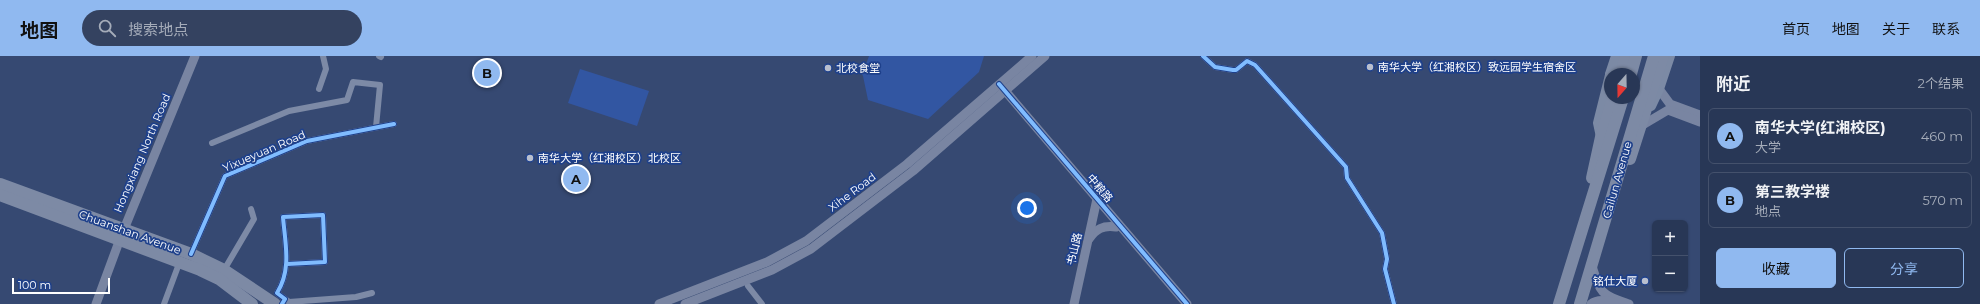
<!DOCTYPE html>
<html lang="zh">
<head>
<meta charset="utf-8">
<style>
  :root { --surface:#283756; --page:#344260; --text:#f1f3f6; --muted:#a5acb9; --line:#44516c; --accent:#90b9f0 }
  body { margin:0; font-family:Montserrat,"Noto Sans SC",sans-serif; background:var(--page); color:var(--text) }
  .controls { position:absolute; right:12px; bottom:12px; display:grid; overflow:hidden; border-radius:6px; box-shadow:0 1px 3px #0004 }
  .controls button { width:36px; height:36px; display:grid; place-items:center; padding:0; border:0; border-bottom:1px solid var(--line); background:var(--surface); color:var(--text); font:20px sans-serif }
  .compass { position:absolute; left:1604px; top:12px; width:36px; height:36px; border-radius:50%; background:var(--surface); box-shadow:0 1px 3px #0004; rotate:200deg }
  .scale { position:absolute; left:12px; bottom:10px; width:98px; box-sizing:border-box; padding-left:4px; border:2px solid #fff; border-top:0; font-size:11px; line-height:14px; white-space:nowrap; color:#fff; -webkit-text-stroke:3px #1e408b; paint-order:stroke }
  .you { position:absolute; left:1027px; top:152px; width:14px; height:14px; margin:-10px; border:3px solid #fff; border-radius:50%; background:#1a73e8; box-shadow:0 0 0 6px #1a73e833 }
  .badge { display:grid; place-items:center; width:26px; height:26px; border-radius:50%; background:var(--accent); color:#111; font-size:13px; font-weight:700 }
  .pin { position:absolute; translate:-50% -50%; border:2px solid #fff; box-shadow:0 1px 4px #0006 }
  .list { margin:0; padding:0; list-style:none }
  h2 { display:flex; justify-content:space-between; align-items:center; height:52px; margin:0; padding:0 16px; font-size:17px }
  h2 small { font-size:13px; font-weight:400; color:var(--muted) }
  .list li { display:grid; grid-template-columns:26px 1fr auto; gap:12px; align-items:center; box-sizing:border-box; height:56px; margin:0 8px 8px; padding:0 8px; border:1px solid var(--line); border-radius:6px }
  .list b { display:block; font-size:15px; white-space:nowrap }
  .list p { margin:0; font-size:13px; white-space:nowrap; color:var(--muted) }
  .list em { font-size:13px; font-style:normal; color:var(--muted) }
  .actions { display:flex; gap:8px; padding:12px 16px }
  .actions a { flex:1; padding:9px 0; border:1px solid var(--accent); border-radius:6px; text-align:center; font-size:14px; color:var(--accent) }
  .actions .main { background:var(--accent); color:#111 }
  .icon { flex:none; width:22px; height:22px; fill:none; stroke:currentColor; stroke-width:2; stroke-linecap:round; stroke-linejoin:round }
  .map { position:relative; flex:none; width:1700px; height:248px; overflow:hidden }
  header { display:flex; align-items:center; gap:24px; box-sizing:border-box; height:56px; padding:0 20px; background:var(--accent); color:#111 }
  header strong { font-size:19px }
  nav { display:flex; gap:22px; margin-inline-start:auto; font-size:14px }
  .search { width:280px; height:36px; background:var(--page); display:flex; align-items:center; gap:10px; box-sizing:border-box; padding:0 14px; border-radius:22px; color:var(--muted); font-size:15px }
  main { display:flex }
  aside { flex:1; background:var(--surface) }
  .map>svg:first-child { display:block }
  .green { fill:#3256a2 }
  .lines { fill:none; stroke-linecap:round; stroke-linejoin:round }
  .street { stroke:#7d8aa6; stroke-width:6 }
  .secondary { stroke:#7985a2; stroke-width:9 }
  .primary { stroke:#7c8aa5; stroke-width:10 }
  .highway { stroke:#7d8aa5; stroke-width:12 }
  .cycleway-casing { stroke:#1e408b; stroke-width:6 }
  .cycleway { stroke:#80bcff; stroke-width:4 }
  .poi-dot { fill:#b9bfce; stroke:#1e408b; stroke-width:1.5 }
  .labels { text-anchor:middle; stroke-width:3.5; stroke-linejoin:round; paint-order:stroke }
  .poi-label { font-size:11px; fill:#fff; stroke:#1e408b; text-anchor:start }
  .street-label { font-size:11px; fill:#fff; stroke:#1e408b }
</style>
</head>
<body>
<header>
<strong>地图</strong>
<div class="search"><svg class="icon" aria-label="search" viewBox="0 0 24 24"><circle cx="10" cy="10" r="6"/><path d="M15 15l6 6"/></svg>搜索地点</div>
<nav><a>首页</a><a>地图</a><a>关于</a><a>联系</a></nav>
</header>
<main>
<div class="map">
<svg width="1700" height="248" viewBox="0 0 1700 248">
  <rect width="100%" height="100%" fill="#364972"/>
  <g class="green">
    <path d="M869,0H984L979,16L928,63L868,44L863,20L860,15L863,16Z"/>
    <path d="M580,13L649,35L637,70L568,47Z"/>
  </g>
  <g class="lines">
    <g class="street">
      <path d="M379,0L381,1"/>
      <path d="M1203,0L1215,11L1233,14H1236L1247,5L1255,9L1346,111L1347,122L1382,177L1387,203L1385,213L1394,248"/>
      <path d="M319,33L326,13L323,0"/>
      <path d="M212,87L289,55L347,44L353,26L380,29L376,71"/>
      <path d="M191,198L225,120L307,85L394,68"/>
      <path d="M224,214L254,163L251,153"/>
      <path d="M748,230L762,248"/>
      <path d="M285,243L289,246L356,241L372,237"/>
      <path d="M164,248L180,205"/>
      <path d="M282,248L285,243L277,237C292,213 285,187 283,161L323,159L325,206L287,208"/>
    </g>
    <g class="secondary">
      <path d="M1001,30L1187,248"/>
      <path d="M1659,33L1670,48L1700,59"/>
      <path d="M1641,70L1668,54L1700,66"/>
      <path d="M1089,183C1096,173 1103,169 1116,171"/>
      <path d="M1592,210C1601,239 1601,238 1629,248"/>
      <path d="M96,248L120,183L195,0"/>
      <path d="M659,248L767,206L806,185L907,108L1032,0"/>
      <path d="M685,248L772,214L811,193L913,115L1045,0"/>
      <path d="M1074,248L1097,143"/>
      <path d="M1591,248C1597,243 1607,244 1614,247"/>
    </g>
    <g class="primary">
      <path d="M1610,18L1616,0"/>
      <path d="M1651,50L1659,33L1670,0"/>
      <path d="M1601,81L1598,67L1610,19"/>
    </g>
    <g class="highway">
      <path d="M1621,18L1626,0"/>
      <path d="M1631,18L1636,0"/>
      <path d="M1630,103L1663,0"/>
      <path d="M1592,122L1601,81L1613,42"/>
      <path d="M0,128L191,198L224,214L275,248"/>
      <path d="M0,139L200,214L219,223L252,248"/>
      <path d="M1559,248L1623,42"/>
      <path d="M1580,248L1654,0"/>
    </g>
    <g class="cycleway-casing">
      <g id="cycleway">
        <path d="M1203,0L1215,11L1233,14H1236L1247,5L1255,9L1346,111L1347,122L1382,177L1387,203L1385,213L1394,248"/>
        <path d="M999,28L1187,248"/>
        <path d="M191,198L225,120L307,85L394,68"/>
        <path d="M282,248L285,243L277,237C292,213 285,187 283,161L323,159L325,206L287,208"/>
      </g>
    </g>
    <use href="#cycleway" class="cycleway"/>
  </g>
  <g class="poi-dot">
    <circle cx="1370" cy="11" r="4"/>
    <circle cx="828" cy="12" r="4"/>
    <circle cx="530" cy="102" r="4"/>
    <circle cx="1645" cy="225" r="4"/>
  </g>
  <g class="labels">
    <g class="poi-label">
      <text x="1378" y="15">南华大学（红湘校区）致远园学生宿舍区</text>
      <text x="836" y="16">北校食堂</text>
      <text x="538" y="106">南华大学（红湘校区）北校区</text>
      <text x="1637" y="229" text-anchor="end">铭仕大厦</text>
    </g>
    <g class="street-label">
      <text transform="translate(264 95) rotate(-23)" y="4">Yixueyuan Road</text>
      <text transform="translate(142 97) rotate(-67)" y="4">Hongxiang North Road</text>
      <text transform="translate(1617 124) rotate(-74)" y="4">Cailun Avenue</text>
      <text transform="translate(1100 132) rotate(49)" y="4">中粮路</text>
      <text transform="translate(852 136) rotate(-37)" y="4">Xihe Road</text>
      <text transform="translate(130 176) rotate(20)" y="4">Chuanshan Avenue</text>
      <text transform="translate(1074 193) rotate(-77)" y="4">书山路</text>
    </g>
  </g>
</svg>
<div class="controls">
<button>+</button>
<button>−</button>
</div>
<svg class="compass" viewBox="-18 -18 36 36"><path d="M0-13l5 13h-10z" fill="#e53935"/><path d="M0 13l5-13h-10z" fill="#a5acb9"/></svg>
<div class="scale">100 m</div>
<div class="you"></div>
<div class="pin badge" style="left:576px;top:123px">A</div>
<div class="pin badge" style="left:487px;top:17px">B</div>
</div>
<aside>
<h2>附近<small>2个结果</small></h2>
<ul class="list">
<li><span class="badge">A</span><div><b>南华大学(红湘校区)</b><p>大学</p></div><em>460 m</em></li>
<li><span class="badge">B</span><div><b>第三教学楼</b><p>地点</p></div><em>570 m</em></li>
</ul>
<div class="actions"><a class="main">收藏</a><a>分享</a></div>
</aside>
</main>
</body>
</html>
